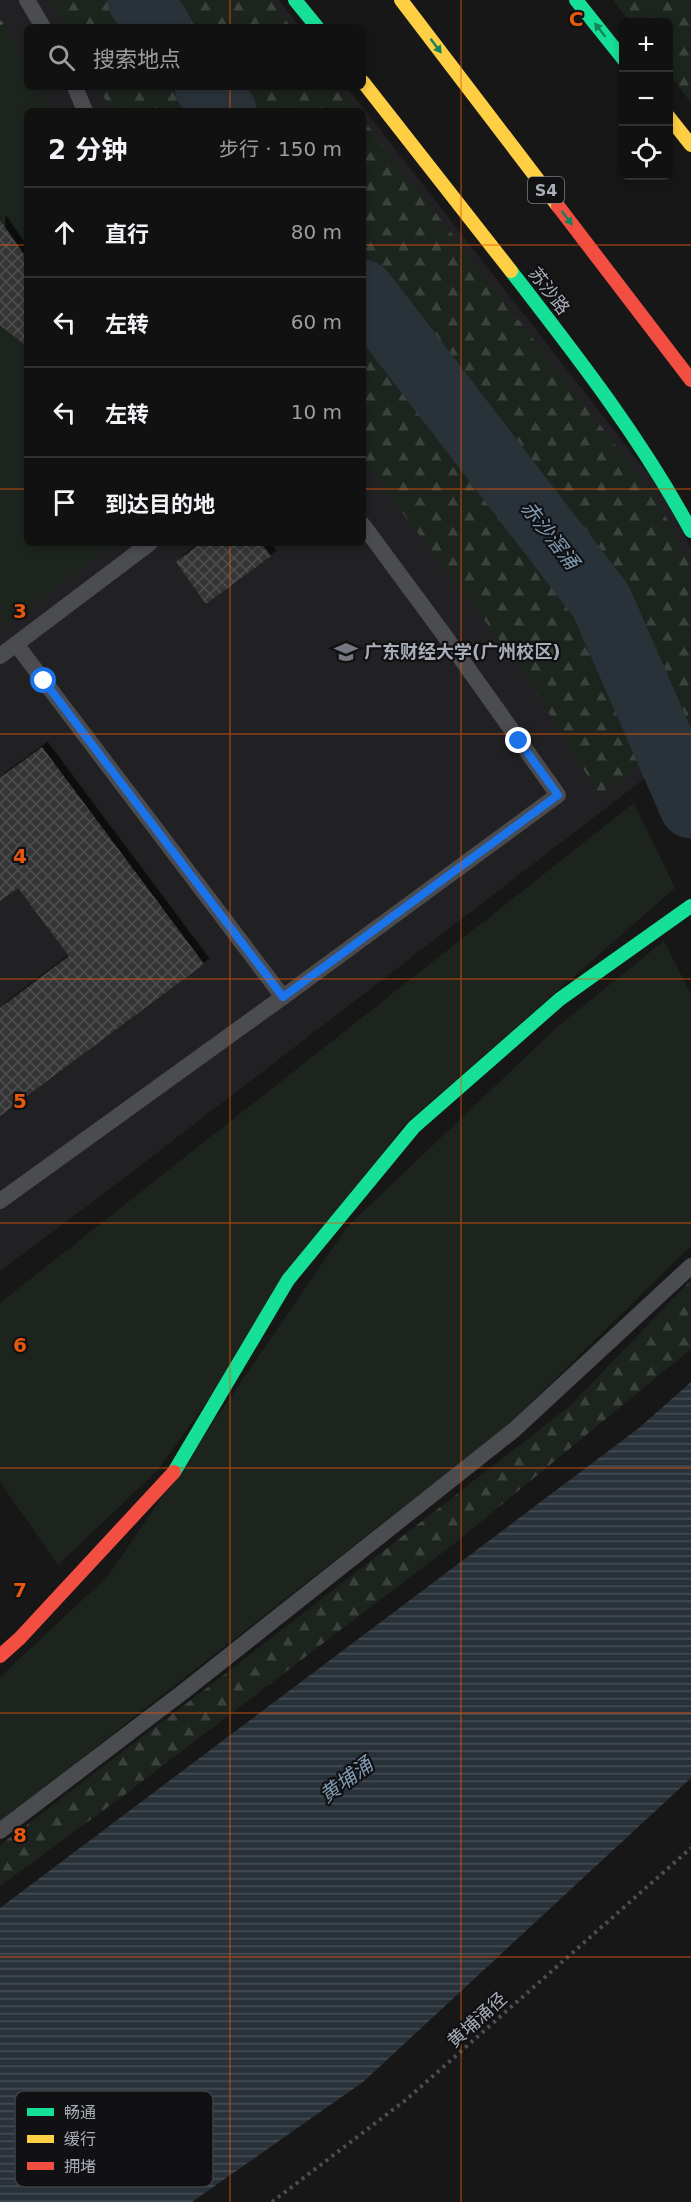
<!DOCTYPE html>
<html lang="zh">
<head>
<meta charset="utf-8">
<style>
  :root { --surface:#111; --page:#1e1f1f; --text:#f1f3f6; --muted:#9c9d9f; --line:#303131 }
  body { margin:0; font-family:"DejaVu Sans","Noto Sans SC",sans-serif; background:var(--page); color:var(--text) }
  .controls { position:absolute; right:18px; top:18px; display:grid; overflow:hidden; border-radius:9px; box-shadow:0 3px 9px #0003 }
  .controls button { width:54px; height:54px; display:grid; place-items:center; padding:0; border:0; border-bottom:2px solid var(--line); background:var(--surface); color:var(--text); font:30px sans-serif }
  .stop { position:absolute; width:18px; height:18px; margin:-14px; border:4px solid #1a73e8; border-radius:50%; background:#fff }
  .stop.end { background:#1a73e8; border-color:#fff; box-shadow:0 2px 6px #0008 }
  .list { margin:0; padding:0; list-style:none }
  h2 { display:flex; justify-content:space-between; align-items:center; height:78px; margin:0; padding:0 24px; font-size:26px }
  h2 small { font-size:20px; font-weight:400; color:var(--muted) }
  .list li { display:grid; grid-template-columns:39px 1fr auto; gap:18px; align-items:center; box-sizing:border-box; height:90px; padding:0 24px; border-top:2px solid var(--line) }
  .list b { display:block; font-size:22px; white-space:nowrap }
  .list em { font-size:20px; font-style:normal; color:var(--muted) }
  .icon { flex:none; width:33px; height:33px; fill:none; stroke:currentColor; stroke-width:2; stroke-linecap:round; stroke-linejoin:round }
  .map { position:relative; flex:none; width:691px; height:2202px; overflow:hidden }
  .search { position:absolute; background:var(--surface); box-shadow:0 3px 9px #0003; left:24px; top:24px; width:342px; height:66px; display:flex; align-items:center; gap:15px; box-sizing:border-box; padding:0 21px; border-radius:9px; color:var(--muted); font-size:22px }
  .panel { position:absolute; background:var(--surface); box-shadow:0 3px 9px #0003; left:24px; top:108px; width:342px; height:438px; border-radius:9px }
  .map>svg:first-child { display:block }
  .built { fill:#212123; fill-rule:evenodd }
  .green { fill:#1d241e }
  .forest { fill:url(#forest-firs) }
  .water { fill:url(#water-rules) }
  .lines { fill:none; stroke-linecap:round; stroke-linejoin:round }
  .river { stroke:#2a3239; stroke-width:63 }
  .building { fill:url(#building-cross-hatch); filter:url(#shadow) }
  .path { stroke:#4d4e52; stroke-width:4; stroke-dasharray:3 4.5; stroke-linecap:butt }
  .lane { stroke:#4b4c50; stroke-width:16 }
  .fast { stroke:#16e098; stroke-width:14 }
  .slow { stroke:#ffcf43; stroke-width:14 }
  .jam { stroke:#f24e42; stroke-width:14 }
  .oneway { fill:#14835c }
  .route { stroke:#1a73e8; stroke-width:8 }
  .grid { fill:none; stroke:#e8590c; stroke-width:1.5; stroke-opacity:0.55 }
  .labels { text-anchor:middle; stroke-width:4.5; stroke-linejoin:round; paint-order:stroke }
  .shield { fill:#111113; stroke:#7b7e86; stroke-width:1.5 }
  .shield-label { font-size:16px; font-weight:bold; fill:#a8adb8 }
  .street-label { font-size:18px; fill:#a8adb8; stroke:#111113 }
  .poi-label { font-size:18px; font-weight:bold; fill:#a8adb8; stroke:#111113; text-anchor:start }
  .water-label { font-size:20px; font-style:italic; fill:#7f9bb3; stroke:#111113 }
  .key { fill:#111113; stroke:#3e4045; stroke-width:1.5 }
  .key-label { font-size:16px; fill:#a8adb8 }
  .grid-label { font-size:20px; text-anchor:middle; font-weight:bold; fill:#e8590c; stroke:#111113; stroke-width:4.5; stroke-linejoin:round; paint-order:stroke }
</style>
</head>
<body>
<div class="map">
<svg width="691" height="2202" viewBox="0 0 691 2202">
  <defs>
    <pattern id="forest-firs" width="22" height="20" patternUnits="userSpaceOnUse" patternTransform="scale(1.5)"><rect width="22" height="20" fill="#1d241e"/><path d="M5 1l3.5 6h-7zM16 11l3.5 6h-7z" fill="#3b413d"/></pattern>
    <pattern id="water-rules" width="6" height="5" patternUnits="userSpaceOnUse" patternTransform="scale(1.5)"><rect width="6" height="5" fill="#2a3239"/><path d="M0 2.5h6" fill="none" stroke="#464d54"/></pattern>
    <pattern id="building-cross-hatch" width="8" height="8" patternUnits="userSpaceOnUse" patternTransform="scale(1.5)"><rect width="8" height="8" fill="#353536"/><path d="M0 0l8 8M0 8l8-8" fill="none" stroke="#4f5051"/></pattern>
    <filter id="shadow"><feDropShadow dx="5.5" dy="-5.5" stdDeviation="0" flood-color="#0009"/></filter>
  </defs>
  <rect width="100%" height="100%" fill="#171717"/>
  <path class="built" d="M0,0H279L300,27H27V87H347L663,493L691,548V756L653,772L98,1198L0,1271ZM27,111H363V543H27Z"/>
  <g class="green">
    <path d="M0,16L27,65V87H39L51,111H27V543H116L0,630Z"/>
    <path d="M634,803L675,888L402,1127L158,1470L58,1565L0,1482V1303Z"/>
    <path d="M664,941L691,994V1246L507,1426L0,1822V1677L108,1576L347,1227L557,1027Z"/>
  </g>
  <g class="forest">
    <path d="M48,0H115L135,27H64Z"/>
    <path d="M169,0H270L291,27H190Z"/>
    <path d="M613,0H691V103L669,73L668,22H630Z"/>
    <path d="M98,87H180L199,111H112Z"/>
    <path d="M236,87H338L356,111H254Z"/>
    <path d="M363,119L655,496L691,566V744L684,747L620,606L565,517L363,253Z"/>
    <path d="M363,328L576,610L651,759L599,794L518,664L363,461Z"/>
    <path d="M691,1280V1349L456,1542L123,1796L0,1886V1845L229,1671L570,1406Z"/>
  </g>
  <path class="water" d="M691,1382V1778L363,2082L192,2202H0V1908L639,1428Z"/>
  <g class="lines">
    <g class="river">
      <path d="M139,0L160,27"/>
      <path d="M206,87L225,111"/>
      <path d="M363,291L601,601L691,807"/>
    </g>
  </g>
  <g class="building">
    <path d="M0,220L27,259V347L0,325Z"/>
    <path d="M201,543H261L271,556L206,604L176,562Z"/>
    <path d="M42,747L204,964L0,1116V1008L69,956L18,888L0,901V778Z"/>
  </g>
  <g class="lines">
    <g class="path">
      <path d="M0,24L3,21"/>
      <path d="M272,2202L407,2099L691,1848"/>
    </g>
    <g class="lane">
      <path d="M27,0L43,27"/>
      <path d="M75,87L85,111"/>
      <path d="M16,644L283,997"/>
      <path d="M0,656L150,543"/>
      <path d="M0,1201L283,997L558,795L442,632L363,525"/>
      <path d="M0,1831L183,1692L514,1430L691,1266"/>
    </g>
    <g class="fast">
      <path d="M295,0L317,27"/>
      <path d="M576,0L624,60"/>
      <path d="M511,271C576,355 641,438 691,531"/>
      <path d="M174,1472L288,1280L414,1127L560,999L691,906"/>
    </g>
    <g class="slow">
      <path d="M401,0L558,206"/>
      <path d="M363,82L511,271"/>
      <path d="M668,116L691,145"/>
    </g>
    <g class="jam">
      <path d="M558,206L691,380"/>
      <path d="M0,1656L20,1638L174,1472"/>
    </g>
  </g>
  <defs><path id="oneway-solid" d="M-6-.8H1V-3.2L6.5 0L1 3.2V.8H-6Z" transform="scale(1.5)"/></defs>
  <g class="oneway">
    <use href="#oneway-solid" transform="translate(600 30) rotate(-128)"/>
    <use href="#oneway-solid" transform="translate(436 46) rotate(53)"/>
    <use href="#oneway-solid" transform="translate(567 218) rotate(53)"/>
  </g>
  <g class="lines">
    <path class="route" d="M44,681L283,997L558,795L519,741"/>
  </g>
  <path class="grid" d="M230,0V27M461,0V2202M230,87V111M0,245H27M363,245H691M0,489H27M363,489H691M230,543V2202M0,734H691M0,979H691M0,1223H691M0,1468H691M0,1713H691M0,1957H691"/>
  <defs>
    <g id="university-bare" transform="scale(1.8)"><path d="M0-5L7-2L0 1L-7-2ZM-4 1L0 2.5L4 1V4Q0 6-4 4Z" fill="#757880" stroke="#111113" stroke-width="2.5" paint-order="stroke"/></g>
  </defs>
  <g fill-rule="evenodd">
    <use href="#university-bare" x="346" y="652"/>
  </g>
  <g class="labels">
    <rect class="shield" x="528" y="177" width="36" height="26" rx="4.5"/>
    <g class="shield-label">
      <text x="546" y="196">S4</text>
    </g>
    <g class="street-label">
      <text transform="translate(549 291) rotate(52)" y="6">苏沙路</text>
      <text transform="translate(477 2020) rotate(-42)" y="6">黄埔涌径</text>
    </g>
    <g class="poi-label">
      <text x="364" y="658">广东财经大学(广州校区)</text>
    </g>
    <g class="water-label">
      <text transform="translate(550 535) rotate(52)" y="7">赤沙滘涌</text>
      <text transform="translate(346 1780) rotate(-37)" y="7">黄埔涌</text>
    </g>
  </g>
  <rect x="15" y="2091" width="198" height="96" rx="9" class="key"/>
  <rect x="27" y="2108" width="27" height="8" fill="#16e098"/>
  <rect x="27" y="2135" width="27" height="8" fill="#ffcf43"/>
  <rect x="27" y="2162" width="27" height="8" fill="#f24e42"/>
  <g class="key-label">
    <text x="64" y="2118">畅通</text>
    <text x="64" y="2145">缓行</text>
    <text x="64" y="2172">拥堵</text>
  </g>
  <g class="grid-label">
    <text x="576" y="26">C</text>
    <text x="20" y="618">3</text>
    <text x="20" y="863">4</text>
    <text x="20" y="1108">5</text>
    <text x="20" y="1352">6</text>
    <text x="20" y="1597">7</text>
    <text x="20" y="1842">8</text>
  </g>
</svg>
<div class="controls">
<button>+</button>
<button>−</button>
<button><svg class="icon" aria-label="locate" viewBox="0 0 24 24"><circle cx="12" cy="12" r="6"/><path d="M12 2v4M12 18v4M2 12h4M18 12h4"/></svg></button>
</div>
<div class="stop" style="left:44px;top:681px"></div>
<div class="stop end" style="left:519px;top:741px"></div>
<div class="search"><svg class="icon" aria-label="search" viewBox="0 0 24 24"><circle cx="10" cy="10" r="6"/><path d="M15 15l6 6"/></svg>搜索地点</div>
<section class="panel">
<h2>2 分钟<small>步行 · 150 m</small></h2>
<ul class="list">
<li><svg class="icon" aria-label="ahead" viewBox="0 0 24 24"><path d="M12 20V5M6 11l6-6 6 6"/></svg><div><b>直行</b></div><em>80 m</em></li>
<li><svg class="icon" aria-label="left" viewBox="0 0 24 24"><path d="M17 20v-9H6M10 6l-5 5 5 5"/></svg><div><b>左转</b></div><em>60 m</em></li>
<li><svg class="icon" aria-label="left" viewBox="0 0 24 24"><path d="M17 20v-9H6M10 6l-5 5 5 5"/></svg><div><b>左转</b></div><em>10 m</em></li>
<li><svg class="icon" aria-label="arrive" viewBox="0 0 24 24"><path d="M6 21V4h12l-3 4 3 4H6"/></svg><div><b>到达目的地</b></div></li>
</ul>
</section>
</div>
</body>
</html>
